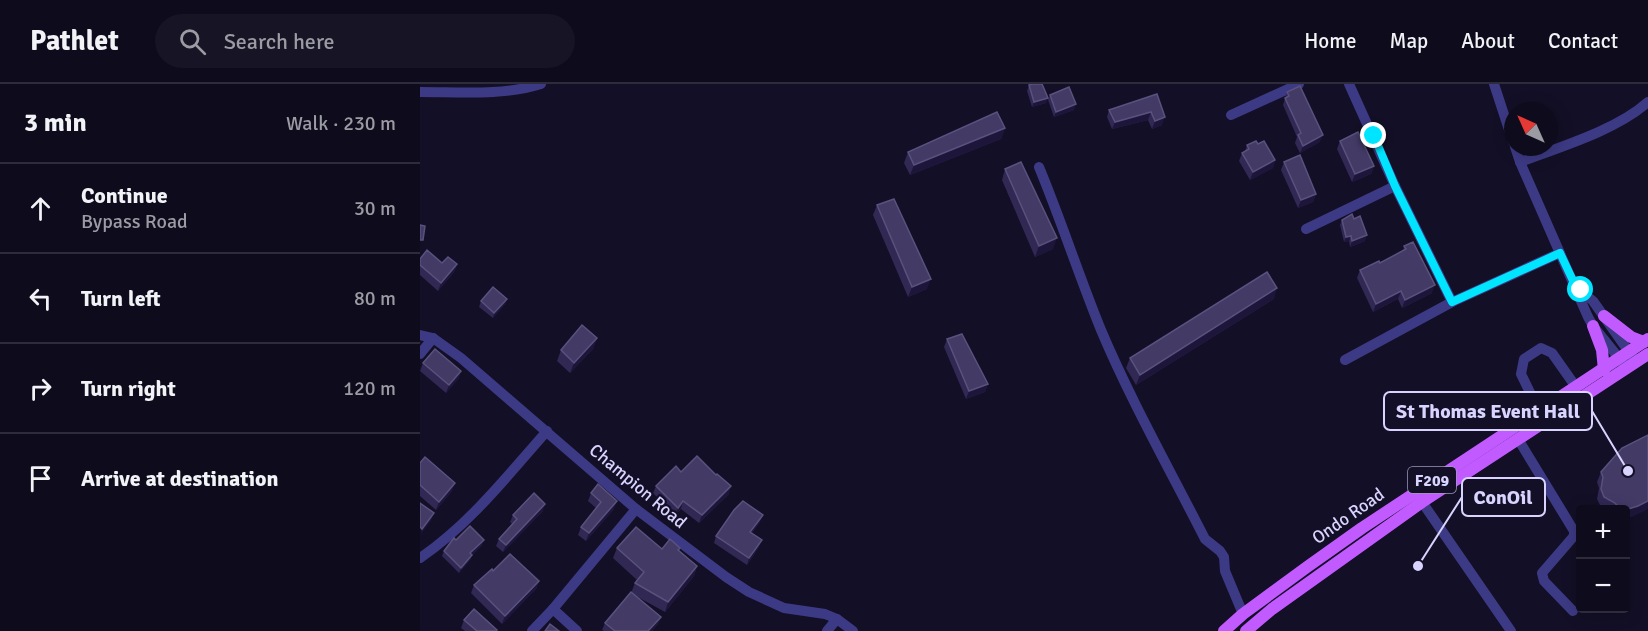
<!DOCTYPE html>
<html lang="en">
<head>
<meta charset="utf-8">
<style>
  :root { --surface:#0e0b1c; --page:#171425; --text:#f1f3f6; --muted:#9b9ba3; --line:#2e2b3b }
  body { margin:0; font-family:Signika,sans-serif; background:var(--page); color:var(--text) }
  .controls { position:absolute; right:18px; bottom:18px; display:grid; overflow:hidden; border-radius:6px; box-shadow:0 3px 15px #0003 }
  .controls button { width:54px; height:54px; display:grid; place-items:center; padding:0; border:0; border-bottom:2px solid var(--line); background:var(--surface); color:var(--text); font:30px sans-serif }
  .compass { position:absolute; left:1084px; top:18px; width:54px; height:54px; border-radius:50%; background:var(--surface); box-shadow:0 3px 15px #0003; rotate:315deg }
  .stop { position:absolute; width:18px; height:18px; margin:-14px; border:4px solid #00e5ff; border-radius:50%; background:#fff }
  .stop.end { background:#00e5ff; border-color:#fff; box-shadow:0 2px 6px #0008 }
  .list { margin:0; padding:0; list-style:none }
  h2 { display:flex; justify-content:space-between; align-items:center; height:78px; margin:0; padding:0 24px; font-size:26px }
  h2 small { font-size:20px; font-weight:400; color:var(--muted) }
  .list li { display:grid; grid-template-columns:39px 1fr auto; gap:18px; align-items:center; box-sizing:border-box; height:90px; padding:0 24px; border-top:2px solid var(--line) }
  .list b { display:block; font-size:22px; white-space:nowrap }
  .list p { margin:0; font-size:20px; white-space:nowrap; color:var(--muted) }
  .list em { font-size:20px; font-style:normal; color:var(--muted) }
  .icon { flex:none; width:33px; height:33px; fill:none; stroke:currentColor; stroke-width:2; stroke-linecap:round; stroke-linejoin:round }
  .map { position:relative; flex:none; width:1228px; height:547px; overflow:hidden }
  header { display:flex; align-items:center; gap:36px; box-sizing:border-box; height:84px; padding:0 30px; background:var(--surface); border-bottom:2px solid var(--line) }
  header strong { font-size:28px }
  nav { display:flex; gap:33px; margin-inline-start:auto; font-size:21px }
  .search { width:420px; height:54px; background:var(--page); display:flex; align-items:center; gap:15px; box-sizing:border-box; padding:0 21px; border-radius:33px; color:var(--muted); font-size:22px }
  main { display:flex }
  aside { flex:1; background:var(--surface) }
  .map>svg:first-child { display:block }
  .lines { fill:none; stroke-linecap:round; stroke-linejoin:round }
  .minor { stroke:#3d3a85; stroke-width:10 }
  .major { stroke:#c25bff; stroke-width:12 }
  .wall { fill:#312854 }
  .shaded-wall { fill:#1d163a }
  .building { fill:#433a66; stroke:#5a527e; stroke-width:1.5 }
  .route { stroke:#00e5ff; stroke-width:8 }
  .labels { text-anchor:middle; stroke-width:4.5; stroke-linejoin:round; paint-order:stroke }
  .shield { fill:#130f26; stroke:#9e99be; stroke-width:1.5 }
  .shield-label { font-size:16px; font-weight:bold; fill:#d9d4ff }
  .street-label { font-size:18px; fill:#d9d4ff; stroke:#130f26 }
  .leader { fill:none; stroke:#d9d4ff; stroke-width:2 }
  .callout-dot { fill:#d9d4ff; stroke:#130f26; stroke-width:2 }
  .callout { fill:#130f26; stroke:#d9d4ff; stroke-width:2 }
  .callout-label { font-size:20px; text-anchor:middle; font-weight:bold; fill:#d9d4ff }
</style>
</head>
<body>
<header>
<strong>Pathlet</strong>
<div class="search"><svg class="icon" aria-label="search" viewBox="0 0 24 24"><circle cx="10" cy="10" r="6"/><path d="M15 15l6 6"/></svg>Search here</div>
<nav><a>Home</a><a>Map</a><a>About</a><a>Contact</a></nav>
</header>
<main>
<aside>
<h2>3 min<small>Walk · 230 m</small></h2>
<ul class="list">
<li><svg class="icon" aria-label="ahead" viewBox="0 0 24 24"><path d="M12 20V5M6 11l6-6 6 6"/></svg><div><b>Continue</b><p>Bypass Road</p></div><em>30 m</em></li>
<li><svg class="icon" aria-label="left" viewBox="0 0 24 24"><path d="M17 20v-9H6M10 6l-5 5 5 5"/></svg><div><b>Turn left</b></div><em>80 m</em></li>
<li><svg class="icon" aria-label="right" viewBox="0 0 24 24"><path d="M7 20v-9h11M14 6l5 5-5 5"/></svg><div><b>Turn right</b></div><em>120 m</em></li>
<li><svg class="icon" aria-label="arrive" viewBox="0 0 24 24"><path d="M6 21V4h12l-3 4 3 4H6"/></svg><div><b>Arrive at destination</b></div></li>
</ul>
</aside>
<div class="map">
<svg width="1228" height="547" viewBox="0 0 1228 547">
  <rect width="100%" height="100%" fill="#130f26"/>
  <g class="lines">
    <g class="minor">
      <path d="M929,0L975,102L1032,218"/>
      <path d="M1074,0L1093,58"/>
      <path d="M0,8C40,8 82,12 121,0"/>
      <path d="M811,31L879,0"/>
      <path d="M1095,63L1100,78L1168,233L1173,242L1207,284"/>
      <path d="M1100,78C1140,63 1197,46 1228,18"/>
      <path d="M619,83C641,136 659,192 681,246C711,317 750,386 785,455L800,467L804,473L805,487L823,530"/>
      <path d="M886,145L975,102"/>
      <path d="M1156,203L1173,217L1214,275"/>
      <path d="M0,251L13,254L41,274L216,425L306,493L329,508L364,524L405,530L417,535L433,547"/>
      <path d="M0,270L13,254"/>
      <path d="M925,276L1032,218L1140,169"/>
      <path d="M1119,327L1101,290L1104,275L1121,264L1132,269L1156,303"/>
      <path d="M1098,355L1154,447V452L1122,489L1124,497L1153,527"/>
      <path d="M1002,418L1091,547"/>
      <path d="M0,474C49,441 88,391 127,347"/>
      <path d="M133,525L157,547"/>
      <path d="M112,547L133,525L216,425"/>
      <path d="M407,547L417,535"/>
    </g>
    <g class="major">
      <path d="M1184,232L1211,253L1224,258"/>
      <path d="M1173,242L1182,266L1184,286"/>
      <path d="M804,547L823,530L887,483L942,444L1228,255"/>
      <path d="M826,547L852,525L1002,418L1228,270"/>
    </g>
  </g>
  <g class="wall">
    <path d="M609,1L628,14L626,19L612,23L607,7Z"/>
    <path d="M867,8L900,58L880,69L875,59L877,53L863,21Z"/>
    <path d="M737,10L742,41L732,45L728,36L692,45L687,33L689,26Z"/>
    <path d="M630,11L654,26L634,33L628,16Z"/>
    <path d="M585,44L581,55L490,91L484,79L488,68Z"/>
    <path d="M920,57L954,82L951,90L932,98L917,65Z"/>
    <path d="M838,60L855,76L853,84L830,96L819,77L822,69L825,67L827,61Z"/>
    <path d="M864,78L896,110L893,118L878,124L861,86Z"/>
    <path d="M585,85L633,165L615,173L582,96Z"/>
    <path d="M457,121L507,205L488,213L453,131Z"/>
    <path d="M922,136L945,157L930,163L929,157L924,158L920,141Z"/>
    <path d="M984,162L1012,209L982,224L978,215L953,228L937,194L940,186L960,179L983,167Z"/>
    <path d="M0,175L22,179L37,180L34,188L18,207L0,191Z"/>
    <path d="M87,215L85,220L73,234L59,223L61,217Z"/>
    <path d="M854,215L716,301L706,284L710,274Z"/>
    <path d="M177,254L173,265L150,289L137,277L141,266Z"/>
    <path d="M527,255L568,300L565,308L546,315L524,263Z"/>
    <path d="M3,279L41,287L38,295L26,309L0,287Z"/>
    <path d="M0,379L32,407L16,426L0,412Z"/>
    <path d="M261,388L309,410L279,439L261,425L255,431L233,409L236,402Z"/>
    <path d="M1181,388L1214,432L1206,426H1184L1181,423L1177,415L1179,404L1177,398Z"/>
    <path d="M171,409L194,425L166,457L158,451L161,443L176,424L168,417Z"/>
    <path d="M123,427L83,468L76,462L79,455L92,440L90,438L93,431Z"/>
    <path d="M340,438L332,449L339,463L327,481L294,459L296,452Z"/>
    <path d="M36,456L62,461L52,471L50,476L39,489L22,472L24,467Z"/>
    <path d="M197,464L242,465L260,464L259,467L277,482L274,492L245,528L214,511L241,533L238,540L232,547H184L182,546L185,539L211,509L215,499L217,496L193,474Z"/>
    <path d="M73,487L119,497L116,505L82,540L51,509L54,501Z"/>
    <path d="M44,536L76,547H45L41,544Z"/>
  </g>
  <g class="shaded-wall">
    <path d="M628,14L626,19L612,23L614,18Z"/>
    <path d="M656,20L654,26L634,33L636,28Z"/>
    <path d="M731,28L728,36L692,45L695,38Z"/>
    <path d="M745,33L742,41L732,45L735,37Z"/>
    <path d="M585,44L581,55L490,91L494,81Z"/>
    <path d="M903,51L900,58L880,69L883,62Z"/>
    <path d="M855,76L853,84L830,96L833,88Z"/>
    <path d="M954,82L951,90L932,98L935,90Z"/>
    <path d="M896,110L893,118L878,124L881,116Z"/>
    <path d="M947,151L945,157L930,163L932,157Z"/>
    <path d="M931,152L929,157L924,158L926,153Z"/>
    <path d="M637,154L633,165L615,173L619,162Z"/>
    <path d="M37,180L34,188L18,207L21,199Z"/>
    <path d="M511,195L507,205L488,213L492,203Z"/>
    <path d="M1015,201L1012,209L982,224L985,216Z"/>
    <path d="M857,204L854,215L716,301L720,291Z"/>
    <path d="M981,207L978,215L953,228L956,220Z"/>
    <path d="M87,215L85,220L73,234L74,229Z"/>
    <path d="M177,254L173,265L150,289L154,279Z"/>
    <path d="M41,287L38,295L26,309L29,301Z"/>
    <path d="M568,300L565,308L546,315L549,307Z"/>
    <path d="M35,399L32,407L16,426L19,418Z"/>
    <path d="M311,402L309,410L279,439L282,431Z"/>
    <path d="M197,417L194,425L166,457L169,449Z"/>
    <path d="M263,417L261,425L255,431L258,424Z"/>
    <path d="M1228,417V425L1214,432L1206,435L1205,426Z"/>
    <path d="M125,420L123,427L83,468L86,461Z"/>
    <path d="M14,429L11,437L0,451L2,445Z"/>
    <path d="M343,431L340,438L327,455L330,448Z"/>
    <path d="M64,456L62,461L48,475L50,469Z"/>
    <path d="M342,456L339,463L327,481L329,474Z"/>
    <path d="M52,471L50,476L39,489L41,484Z"/>
    <path d="M277,482L274,492L245,528L248,518Z"/>
    <path d="M119,497L116,505L82,540L85,532Z"/>
    <path d="M241,533L238,540L232,547H228Z"/>
  </g>
  <g class="building">
    <path d="M612,0H622L628,14L614,18L609,1Z"/>
    <path d="M880,2L903,51L883,62L878,51L881,49L865,14L869,12L867,8Z"/>
    <path d="M649,3L656,20L636,28L630,11Z"/>
    <path d="M737,10L745,33L735,37L731,28L695,38L689,26Z"/>
    <path d="M577,28L585,44L494,81L488,68Z"/>
    <path d="M938,48L954,82L935,90L920,57Z"/>
    <path d="M836,57L838,60L844,57L855,76L833,88L822,69L829,65L827,61Z"/>
    <path d="M880,71L896,110L881,116L864,78Z"/>
    <path d="M601,78L637,154L619,162L585,85Z"/>
    <path d="M474,115L511,195L492,203L457,121Z"/>
    <path d="M932,130L934,135L940,132L947,151L932,157L931,152L926,153L922,136Z"/>
    <path d="M0,141L5,142L3,156H0Z"/>
    <path d="M993,158L1015,201L985,216L981,207L956,220L940,186L959,177L960,179L986,165L984,162Z"/>
    <path d="M7,166L22,179L28,173L37,180L21,199L0,181V175Z"/>
    <path d="M847,188L857,204L720,291L710,274Z"/>
    <path d="M73,203L87,215L74,229L61,217Z"/>
    <path d="M162,241L177,254L154,279L141,266Z"/>
    <path d="M542,250L568,300L549,307L527,255Z"/>
    <path d="M15,265L41,287L29,301L3,279Z"/>
    <path d="M1228,351V417L1218,422L1205,426H1201L1195,419L1184,413L1181,405L1183,393L1181,388L1202,364Z"/>
    <path d="M277,372L296,391L297,390L311,402L282,431L263,417L258,424L236,402L256,382L261,388Z"/>
    <path d="M5,373L35,399L19,418L0,401V379Z"/>
    <path d="M178,400L197,417L169,449L161,443L181,418L171,409Z"/>
    <path d="M114,409L125,420L86,461L79,455L97,435L93,431Z"/>
    <path d="M323,417L343,431L330,448L342,456L329,474L296,452L314,426Z"/>
    <path d="M0,419L14,429L2,445L0,443Z"/>
    <path d="M50,442L64,456L50,469L52,471L41,484L24,467L34,454L36,456Z"/>
    <path d="M216,443L242,465L250,455L260,464L258,466L277,482L248,518L215,499L224,488L197,464Z"/>
    <path d="M90,470L119,497L85,532L54,501L72,485L73,487Z"/>
    <path d="M211,508L241,533L228,547H195L185,539Z"/>
    <path d="M54,525L77,546L76,547H57L44,536Z"/>
    <path d="M130,540L139,547H125Z"/>
  </g>
  <g class="lines">
    <path class="route" d="M954,52L975,102L1032,218L1140,169L1156,203L1161,206"/>
  </g>
  <g class="labels">
    <rect class="shield" x="988" y="383" width="48" height="26" rx="4.5"/>
    <g class="shield-label">
      <text x="1012" y="402">F209</text>
    </g>
    <g class="street-label">
      <text transform="translate(218 402) rotate(40)" y="6">Champion Road</text>
      <text transform="translate(928 432) rotate(-35)" y="6">Ondo Road</text>
    </g>
  </g>
  <path class="leader" d="M1208 387L1172 327M998 482L1042 413"/>
  <g class="callout-dot">
    <circle cx="1208" cy="387" r="6"/>
    <circle cx="998" cy="482" r="6"/>
  </g>
  <g class="callout">
    <rect x="964" y="308" width="208" height="38" rx="6"/>
    <rect x="1042" y="394" width="83" height="38" rx="6"/>
  </g>
  <g class="callout-label">
    <text x="1068" y="334">St Thomas Event Hall</text>
    <text x="1083" y="420">ConOil</text>
  </g>
</svg>
<div class="controls">
<button>+</button>
<button>−</button>
</div>
<svg class="compass" viewBox="-18 -18 36 36"><path d="M0-13l5 13h-10z" fill="#e53935"/><path d="M0 13l5-13h-10z" fill="#9b9ba3"/></svg>
<div class="stop" style="left:1161px;top:206px"></div>
<div class="stop end" style="left:954px;top:52px"></div>
</div>
</main>
</body>
</html>
